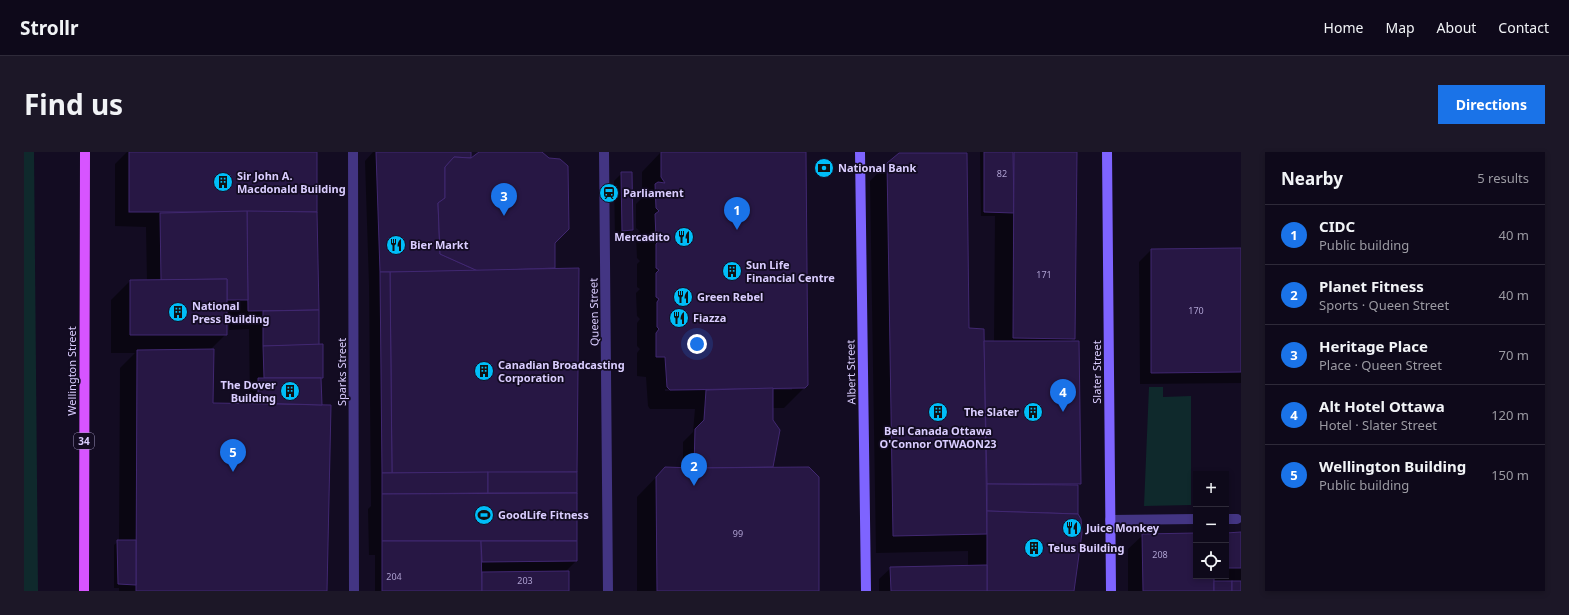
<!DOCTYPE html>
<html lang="en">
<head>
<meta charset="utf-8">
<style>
  :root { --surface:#0e091a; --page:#1c1727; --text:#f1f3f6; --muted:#9b9aa2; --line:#2e2a39; --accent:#1a73e8 }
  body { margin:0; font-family:"Noto Sans",sans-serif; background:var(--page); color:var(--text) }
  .controls { position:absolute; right:12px; bottom:12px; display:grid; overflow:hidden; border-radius:0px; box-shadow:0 2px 6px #0003 }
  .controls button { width:36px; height:36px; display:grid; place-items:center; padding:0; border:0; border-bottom:1px solid var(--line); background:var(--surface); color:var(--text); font:20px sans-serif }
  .you { position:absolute; left:673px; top:192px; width:14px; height:14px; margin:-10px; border:3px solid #fff; border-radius:50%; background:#1a73e8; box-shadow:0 0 0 6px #1a73e833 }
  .badge { display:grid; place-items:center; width:26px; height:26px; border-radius:50%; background:var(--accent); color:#fff; font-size:13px; font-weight:700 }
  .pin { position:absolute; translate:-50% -33px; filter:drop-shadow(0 1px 2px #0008) }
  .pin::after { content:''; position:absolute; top:21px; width:14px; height:12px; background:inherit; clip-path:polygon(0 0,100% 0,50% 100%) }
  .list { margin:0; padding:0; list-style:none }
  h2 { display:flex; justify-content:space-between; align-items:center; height:52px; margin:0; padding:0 16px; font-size:17px }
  h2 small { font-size:13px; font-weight:400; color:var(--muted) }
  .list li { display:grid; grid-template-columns:26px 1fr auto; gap:12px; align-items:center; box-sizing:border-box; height:60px; padding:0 16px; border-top:1px solid var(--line) }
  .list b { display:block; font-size:15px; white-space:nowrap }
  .list p { margin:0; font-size:13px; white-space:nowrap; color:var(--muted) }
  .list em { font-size:13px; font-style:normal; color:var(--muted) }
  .icon { flex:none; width:22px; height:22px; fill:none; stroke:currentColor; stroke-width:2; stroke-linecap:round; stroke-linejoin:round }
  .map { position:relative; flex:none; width:1217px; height:439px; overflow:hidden; border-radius:0px }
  header { display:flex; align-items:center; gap:24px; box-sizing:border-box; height:56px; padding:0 20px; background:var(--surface); border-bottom:1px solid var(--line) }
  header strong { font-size:19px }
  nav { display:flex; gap:22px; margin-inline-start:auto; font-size:14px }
  .intro { display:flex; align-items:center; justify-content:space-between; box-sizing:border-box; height:96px; padding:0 24px }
  h1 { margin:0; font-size:28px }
  .button { padding:10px 18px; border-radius:0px; background:var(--accent); color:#fff; font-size:14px; font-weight:700 }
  main { display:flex; gap:24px; padding:0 24px }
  aside { flex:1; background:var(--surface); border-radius:0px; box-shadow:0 2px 6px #0003 }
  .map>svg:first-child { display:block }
  .green { fill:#0f292c }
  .shadow { fill:#0007; fill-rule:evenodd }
  .building { fill:#271744; stroke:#412871 }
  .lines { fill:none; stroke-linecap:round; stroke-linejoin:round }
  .service { stroke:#433583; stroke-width:10 }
  .pedestrian { stroke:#433583; stroke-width:10 }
  .tertiary { stroke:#433583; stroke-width:10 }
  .secondary { stroke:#7e64ff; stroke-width:10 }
  .primary { stroke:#d754ff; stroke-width:10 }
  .labels { text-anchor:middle; stroke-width:3.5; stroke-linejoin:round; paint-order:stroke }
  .number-label { font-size:9px; fill:#ada0d0 }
  .shield { fill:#130c22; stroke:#9e93bd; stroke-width:1 }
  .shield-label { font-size:10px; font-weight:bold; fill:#dacdff }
  .poi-label { font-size:11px; font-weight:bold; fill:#dacdff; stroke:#130c22; text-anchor:start }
  .street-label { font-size:11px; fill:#dacdff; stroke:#130c22 }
</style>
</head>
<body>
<header>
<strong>Strollr</strong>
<nav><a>Home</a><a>Map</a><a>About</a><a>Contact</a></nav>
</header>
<div class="intro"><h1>Find us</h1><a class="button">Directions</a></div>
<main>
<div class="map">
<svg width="1217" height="439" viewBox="0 0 1217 439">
  <rect width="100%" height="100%" fill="#130c22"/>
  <g class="green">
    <path d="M0,0H10L14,439H0Z"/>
    <path d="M1125,235H1139V245L1167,244V353L1120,354Z"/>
  </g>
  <g class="shadow">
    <path d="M103,0H292L294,158L302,439H95V436H90V393L95,389L96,216L111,201H87V148L106,129H123L122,75L91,74V12ZM205,161V178L225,177L226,252H188L186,198L202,182V162Z"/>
    <path d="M349,0H446V8L480,0H516L530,90V116L528,118L552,320V409L541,420L544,439H351V403H345L344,357L347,354L345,133L341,9Z"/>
    <path d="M637,0H781L780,236L760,256H748V268L755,279L747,316L794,439H613V345L641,316L659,317V290L669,280L671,257H626L624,254L622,225L613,224V201L616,197L613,194V171L616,167L613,164L612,141L616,137L613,135V112L616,109L613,106L612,83L616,79L612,76V52L618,46V20ZM724,236L725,238L641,239V237ZM748,236H768V238H748ZM680,257H682L679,273Z"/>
    <path d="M956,0H1052L1050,186L1046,190L1056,332L1053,335L1049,439H855V427L867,416L944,415V399L852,401L846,29L864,11L944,177L959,190H970L971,64H957Z"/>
    <path d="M598,21L608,78L599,86H591L590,29Z"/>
    <path d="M1217,97V231L1116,232L1115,110L1127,98Z"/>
    <path d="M1217,381V439H1104V397L1119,383L1172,382V424H1202V382Z"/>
  </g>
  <g class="building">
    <rect x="105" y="0" width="188" height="60"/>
    <path d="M352,0H447V6L430,5L421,15V46L414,51L416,102L454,119L356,120Z"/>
    <path d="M455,0H518L525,6L536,7L544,14L545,77L531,91V116L454,119L416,102L414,51L421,46V15L430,5L447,6Z"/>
    <path d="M637,0H782L784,233L781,236L646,238L643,235L641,205H632V181L635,177L633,175V150L635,147L632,145V121L635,118L632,116V92L635,89L632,86L631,62L635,59L632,56L631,32L634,30L641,31L637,25Z"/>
    <path d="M960,0H989L990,61L960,60Z"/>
    <path d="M990,0H1053L1051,187L989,186Z"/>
    <path d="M875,1H943L945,176L960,177L963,382L869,384L863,11Z"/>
    <path d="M597,20H608L609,78L598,79Z"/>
    <path d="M223,59L293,60L295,158L224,159Z"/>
    <path d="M223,59L224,148H203V127L137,128L136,61Z"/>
    <path d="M1217,96V220L1127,221V97Z"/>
    <path d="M555,116L553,320L368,321L366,120Z"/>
    <path d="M356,120H366L368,321H358Z"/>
    <path d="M203,127V183H106V128Z"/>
    <path d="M295,158V193L239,194V159Z"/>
    <path d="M960,189H1055L1057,332H963Z"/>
    <path d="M299,192V226H240L239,194Z"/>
    <path d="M190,197L189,251L307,253L303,439H112L113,198Z"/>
    <path d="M234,226H297L298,253L234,251Z"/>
    <path d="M749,236V268L756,278L749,315L670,316L671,277L680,268L682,238Z"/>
    <path d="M641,315L670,316L785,315L795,325V439H633L632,325Z"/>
    <path d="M464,320V341L358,342V321Z"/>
    <rect x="464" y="320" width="89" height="21"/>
    <path d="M963,332L1054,333V362L963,359Z"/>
    <path d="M553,341V389H358V342Z"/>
    <path d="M963,359L1054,362L1057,367L1058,381L1050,439H963Z"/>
    <path d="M1217,380V416H1202V381Z"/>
    <path d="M1172,381V424H1190V439H1119L1118,382Z"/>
    <path d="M93,388H112V433L94,432Z"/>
    <path d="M358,389H457L458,439H358Z"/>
    <path d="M457,389H553V409L458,410Z"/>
    <path d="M963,413V439H867L866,415Z"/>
    <path d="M545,419V439H458V420Z"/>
    <rect x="1190" y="429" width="18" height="10"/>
    <rect x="1208" y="429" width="9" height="10"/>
  </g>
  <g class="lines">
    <g class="service">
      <path d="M1202,367H1213"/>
      <path d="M1086,368L1172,367"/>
    </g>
    <path class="pedestrian" d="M329,0L330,439"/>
    <path class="tertiary" d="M580,0L584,439"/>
    <g class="secondary">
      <path d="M836,0L842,439"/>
      <path d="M1083,0L1087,439"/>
    </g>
    <path class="primary" d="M60,439L61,0"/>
  </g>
  <defs>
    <g id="bank-disc" transform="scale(1)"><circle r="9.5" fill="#00bdf8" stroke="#130c22"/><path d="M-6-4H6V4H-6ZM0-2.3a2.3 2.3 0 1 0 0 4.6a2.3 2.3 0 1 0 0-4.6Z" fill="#111"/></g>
    <g id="building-disc" transform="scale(1)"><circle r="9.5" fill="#00bdf8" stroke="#130c22"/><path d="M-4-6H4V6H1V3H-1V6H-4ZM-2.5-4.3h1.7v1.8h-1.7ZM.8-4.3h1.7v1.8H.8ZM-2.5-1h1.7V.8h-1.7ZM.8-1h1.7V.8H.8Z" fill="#111"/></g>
    <g id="station-disc" transform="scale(1)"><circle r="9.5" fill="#00bdf8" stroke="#130c22"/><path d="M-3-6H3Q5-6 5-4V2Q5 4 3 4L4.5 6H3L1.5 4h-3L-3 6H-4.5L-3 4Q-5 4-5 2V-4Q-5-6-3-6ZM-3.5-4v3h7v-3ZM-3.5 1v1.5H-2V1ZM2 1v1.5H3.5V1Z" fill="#111"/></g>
    <g id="restaurant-disc" transform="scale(1)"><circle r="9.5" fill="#00bdf8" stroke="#130c22"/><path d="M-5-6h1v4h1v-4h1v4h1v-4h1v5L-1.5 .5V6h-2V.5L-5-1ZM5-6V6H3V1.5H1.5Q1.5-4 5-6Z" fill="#111"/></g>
    <g id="stadium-disc" transform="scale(1)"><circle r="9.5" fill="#00bdf8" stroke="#130c22"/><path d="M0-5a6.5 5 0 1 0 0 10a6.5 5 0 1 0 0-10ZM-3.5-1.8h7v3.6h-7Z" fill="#111"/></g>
  </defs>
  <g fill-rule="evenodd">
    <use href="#bank-disc" x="800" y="16"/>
    <use href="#building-disc" x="199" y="30"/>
    <use href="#station-disc" x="585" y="41"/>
    <use href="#restaurant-disc" x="660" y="85"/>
    <use href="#restaurant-disc" x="372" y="93"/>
    <use href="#building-disc" x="708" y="119"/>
    <use href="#restaurant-disc" x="659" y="145"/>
    <use href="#building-disc" x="154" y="160"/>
    <use href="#restaurant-disc" x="655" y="166"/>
    <use href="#building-disc" x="460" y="219"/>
    <use href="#building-disc" x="266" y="239"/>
    <use href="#building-disc" x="914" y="260"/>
    <use href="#building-disc" x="1009" y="260"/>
    <use href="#stadium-disc" x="460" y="363"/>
    <use href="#restaurant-disc" x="1048" y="376"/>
    <use href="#building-disc" x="1010" y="396"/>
  </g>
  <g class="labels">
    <g class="number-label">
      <text x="978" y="25">82</text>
      <text x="1020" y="126">171</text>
      <text x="1172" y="162">170</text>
      <text x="714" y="385">99</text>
      <text x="1136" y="406">208</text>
      <text x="370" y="428">204</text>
      <text x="501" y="432">203</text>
    </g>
    <rect class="shield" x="50" y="281" width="20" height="16" rx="3"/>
    <g class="shield-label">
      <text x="60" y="293">34</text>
    </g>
    <g class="poi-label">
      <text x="814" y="20">National Bank</text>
      <text x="213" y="28">Sir John A.<tspan x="213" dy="13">Macdonald Building</tspan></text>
      <text x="599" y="45">Parliament</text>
      <text x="646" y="89" text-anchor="end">Mercadito</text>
      <text x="386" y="97">Bier Markt</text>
      <text x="722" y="117">Sun Life<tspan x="722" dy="13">Financial Centre</tspan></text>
      <text x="673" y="149">Green Rebel</text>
      <text x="168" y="158">National<tspan x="168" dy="13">Press Building</tspan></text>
      <text x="669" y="170">Fiazza</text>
      <text x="474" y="217">Canadian Broadcasting<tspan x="474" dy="13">Corporation</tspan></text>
      <text x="252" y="237" text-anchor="end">The Dover<tspan x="252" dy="13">Building</tspan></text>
      <text x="995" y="264" text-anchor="end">The Slater</text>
      <text x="914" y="283" text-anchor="middle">Bell Canada Ottawa<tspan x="914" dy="13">O'Connor OTWAON23</tspan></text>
      <text x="474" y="367">GoodLife Fitness</text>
      <text x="1062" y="380">Juice Monkey</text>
      <text x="1024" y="400">Telus Building</text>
    </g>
    <g class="street-label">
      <text transform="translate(570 160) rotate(-91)" y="4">Queen Street</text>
      <text transform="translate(48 219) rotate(-90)" y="4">Wellington Street</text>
      <text transform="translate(318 220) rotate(-90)" y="4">Sparks Street</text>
      <text transform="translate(827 220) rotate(-91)" y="4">Albert Street</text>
      <text transform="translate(1073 220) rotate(-90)" y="4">Slater Street</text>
    </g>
  </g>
</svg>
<div class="controls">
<button>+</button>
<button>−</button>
<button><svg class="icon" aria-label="locate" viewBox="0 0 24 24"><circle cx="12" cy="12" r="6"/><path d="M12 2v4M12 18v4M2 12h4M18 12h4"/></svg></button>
</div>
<div class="you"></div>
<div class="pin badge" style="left:713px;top:78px">1</div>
<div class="pin badge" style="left:670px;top:334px">2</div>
<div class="pin badge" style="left:480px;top:64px">3</div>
<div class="pin badge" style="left:1039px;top:260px">4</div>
<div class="pin badge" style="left:209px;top:320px">5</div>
</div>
<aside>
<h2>Nearby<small>5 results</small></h2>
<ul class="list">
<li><span class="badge">1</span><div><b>CIDC</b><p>Public building</p></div><em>40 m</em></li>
<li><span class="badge">2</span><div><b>Planet Fitness</b><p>Sports · Queen Street</p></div><em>40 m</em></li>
<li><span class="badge">3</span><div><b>Heritage Place</b><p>Place · Queen Street</p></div><em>70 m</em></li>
<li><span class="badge">4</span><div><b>Alt Hotel Ottawa</b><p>Hotel · Slater Street</p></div><em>120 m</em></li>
<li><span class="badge">5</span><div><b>Wellington Building</b><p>Public building</p></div><em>150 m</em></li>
</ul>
</aside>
</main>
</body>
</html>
